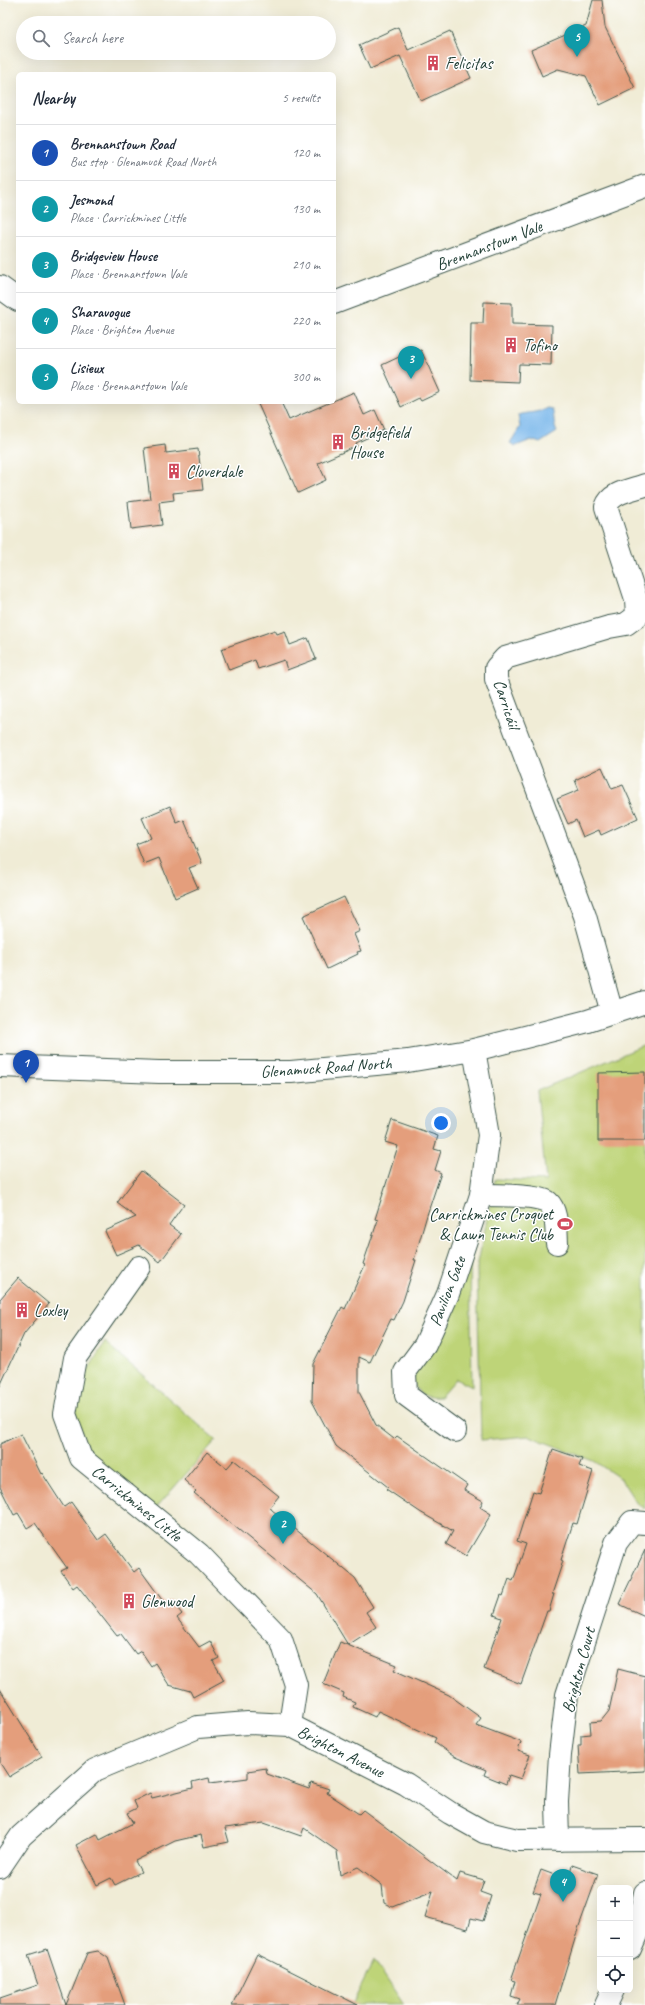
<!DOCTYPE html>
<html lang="en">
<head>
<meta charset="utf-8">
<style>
  :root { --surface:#fff; --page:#f2f2f3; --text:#1f2937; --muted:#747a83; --line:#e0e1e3; --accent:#d1495b }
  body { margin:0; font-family:Caveat,sans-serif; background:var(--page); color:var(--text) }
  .controls { position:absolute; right:12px; bottom:12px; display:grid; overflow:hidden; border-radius:6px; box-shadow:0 4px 16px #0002 }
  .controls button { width:36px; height:36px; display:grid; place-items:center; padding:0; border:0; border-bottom:1px solid var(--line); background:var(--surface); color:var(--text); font:20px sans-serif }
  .you { position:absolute; left:441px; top:1123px; width:14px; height:14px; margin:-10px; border:3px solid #fff; border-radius:50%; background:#1a73e8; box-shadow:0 0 0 6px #1a73e833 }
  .badge { display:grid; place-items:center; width:26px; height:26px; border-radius:50%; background:var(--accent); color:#fff; font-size:13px; font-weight:700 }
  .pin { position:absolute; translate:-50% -33px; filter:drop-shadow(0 1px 2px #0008) }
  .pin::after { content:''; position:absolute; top:21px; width:14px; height:12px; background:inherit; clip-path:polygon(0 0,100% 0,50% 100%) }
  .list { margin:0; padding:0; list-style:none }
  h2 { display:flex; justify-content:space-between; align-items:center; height:52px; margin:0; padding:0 16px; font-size:17px }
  h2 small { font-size:13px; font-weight:400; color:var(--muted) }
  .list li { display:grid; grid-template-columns:26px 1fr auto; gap:12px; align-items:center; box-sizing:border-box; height:56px; padding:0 16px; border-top:1px solid var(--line) }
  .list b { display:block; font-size:15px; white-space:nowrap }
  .list p { margin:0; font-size:13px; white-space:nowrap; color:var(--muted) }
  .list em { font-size:13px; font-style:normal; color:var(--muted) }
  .icon { flex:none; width:22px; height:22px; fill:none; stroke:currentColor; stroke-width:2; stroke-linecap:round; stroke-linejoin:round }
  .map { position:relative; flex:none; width:645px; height:2005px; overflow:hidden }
  .search { position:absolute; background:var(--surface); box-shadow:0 4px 16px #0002; left:16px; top:16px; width:320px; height:44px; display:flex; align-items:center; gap:10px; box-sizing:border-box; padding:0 14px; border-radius:22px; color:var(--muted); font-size:15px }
  .panel { position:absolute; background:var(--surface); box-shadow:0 4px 16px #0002; left:16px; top:72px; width:320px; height:332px; border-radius:6px }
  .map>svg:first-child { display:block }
  .green { fill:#bed478; stroke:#6e8856 }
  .water { fill:#76b5ea; stroke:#4a798f }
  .building { fill:#e49e7b }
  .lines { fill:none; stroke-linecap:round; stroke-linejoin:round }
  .minor-casing { stroke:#3e574c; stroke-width:24 }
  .major-casing { stroke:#3e574c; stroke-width:24 }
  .minor { stroke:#fff; stroke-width:22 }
  .major { stroke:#fff; stroke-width:22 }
  .labels { text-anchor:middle; stroke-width:3; stroke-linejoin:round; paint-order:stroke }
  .poi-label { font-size:17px; fill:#1f3d34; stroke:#fff; text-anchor:start }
  .street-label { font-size:17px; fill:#1f3d34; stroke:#fff }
</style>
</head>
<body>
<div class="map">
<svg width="645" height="2005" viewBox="0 0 645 2005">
  <rect width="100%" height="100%" fill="#fff"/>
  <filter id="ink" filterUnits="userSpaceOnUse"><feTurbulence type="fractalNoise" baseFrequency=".025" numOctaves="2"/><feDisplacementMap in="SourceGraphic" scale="8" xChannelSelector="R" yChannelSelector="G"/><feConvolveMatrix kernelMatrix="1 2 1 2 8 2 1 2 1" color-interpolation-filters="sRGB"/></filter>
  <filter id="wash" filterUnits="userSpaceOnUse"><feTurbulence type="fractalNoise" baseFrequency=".012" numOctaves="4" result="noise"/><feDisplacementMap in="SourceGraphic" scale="16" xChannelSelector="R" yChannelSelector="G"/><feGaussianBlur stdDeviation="0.9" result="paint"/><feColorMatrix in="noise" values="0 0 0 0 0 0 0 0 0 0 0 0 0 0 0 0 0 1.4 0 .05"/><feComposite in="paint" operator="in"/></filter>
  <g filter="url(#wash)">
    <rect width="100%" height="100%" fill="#f0ecd6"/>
    <g class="green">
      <path d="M645,1045V1509L637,1504L621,1479L594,1461L529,1436L481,1440L477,1268L495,1179L546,1181L537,1091Z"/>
      <path d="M470,1259L472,1387L456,1379L440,1397C424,1399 415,1392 412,1377L449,1325Z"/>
      <path d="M105,1342L216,1440L155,1509L96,1460L87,1448L75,1412L86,1373Z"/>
      <path d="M374,1960L404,2005H352Z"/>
    </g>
    <path class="water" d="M547,408L552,409C555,417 553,424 557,432L540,443L531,440L516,446L510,443L520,427L518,415C529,412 538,413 547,408Z"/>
    <g id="blocks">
      <g class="building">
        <path d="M593,0H602L605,27L635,88L600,105L586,76L558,69L542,76L531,50L586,26Z"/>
        <path d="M398,27L408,50L450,31L471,78L421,101L400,56L370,69L359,45Z"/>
        <path d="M484,302L512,303V324L552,325L551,365L519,364L518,382L470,380L471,323H483Z"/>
        <path d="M416,349L417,351L421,350L440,392L421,401L419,398L401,407L382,365Z"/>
        <path d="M354,392L364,415L375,410L384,430L356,443L357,446L318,463L326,480L298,493L257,402H281L289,420Z"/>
        <path d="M165,445L166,453L198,449L203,490L173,493L174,500L159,502L162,525L131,529L128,502L150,499L144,448Z"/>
        <path d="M275,630L277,634L285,631L290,645L308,638L316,659L287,670L284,660L258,669L255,660L229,670L221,649Z"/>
        <path d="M602,767L612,789L623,785L638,818L601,835L599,830L583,837L576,820L568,824L557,799L579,790L575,780Z"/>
        <path d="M170,806L177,823L184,820L202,863L189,868L198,888L175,898L159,858L144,864L136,844L151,838L142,818Z"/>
        <path d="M344,897L360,931L354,934L361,951L357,952L358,954L327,969L303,916Z"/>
        <path d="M645,1072V1141H598V1073Z"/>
        <path d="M392,1120L438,1136L434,1149L441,1151L435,1170L441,1173L427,1215L414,1260H416L403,1301L394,1320L391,1319L370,1362L359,1357V1392L376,1425L394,1439L397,1436L467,1485L464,1490L483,1501L480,1507L491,1514L466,1556L446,1544L453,1531L420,1512L386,1489L388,1487L336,1446L312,1401L313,1364L342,1307L345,1309L365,1265L363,1264L378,1220L375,1219L398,1146L385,1142Z"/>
        <path d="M141,1171L184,1204L169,1225L181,1234L160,1262L139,1245L116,1255L105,1231L136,1217L117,1203Z"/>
        <path d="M18,1278L49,1304L24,1334L0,1386V1299Z"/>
        <path d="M21,1434L41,1474L42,1473L64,1507L71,1502L98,1540L106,1534L134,1572L139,1568L165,1604L171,1600L182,1614L177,1618L199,1647L210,1641L219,1658L213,1661L224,1680L193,1697L190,1691L169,1685L155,1663L151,1666L141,1651L136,1654L121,1634L117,1636L77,1585L73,1588L61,1571L67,1568L35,1523L27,1528L18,1513L14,1515L0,1487V1444Z"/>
        <path d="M553,1449L582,1459L579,1466L593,1471L577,1524L573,1523L561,1560L563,1561L552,1594H554L549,1611H547L521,1684L484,1669L502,1618L494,1615L501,1595L503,1596L509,1579L513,1581L526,1544L517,1541L533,1491L539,1493Z"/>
        <path d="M207,1452L227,1468L234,1460L279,1496L270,1507L272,1510L355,1578L373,1607L366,1612L376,1627L348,1645L317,1594L194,1493L196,1491L184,1480Z"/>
        <path d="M645,1550V1616L619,1604Z"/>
        <path d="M340,1642L397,1665L394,1670L449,1695L481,1718L476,1725L521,1742L518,1751L530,1755L521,1779L509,1775L506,1784L484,1775L486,1770L453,1756L434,1742L436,1738L378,1711L375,1717L353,1707L355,1702L343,1697L344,1693L323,1684Z"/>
        <path d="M618,1669L645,1676V1771L580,1774L578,1745H581V1735L591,1734L590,1722L601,1721L609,1711Z"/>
        <path d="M0,1689L42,1757L9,1777L0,1763Z"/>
        <path d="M266,1768L267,1774L309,1789L311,1783L329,1789L327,1793L359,1814L363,1810L457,1881L460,1873L484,1880L480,1892L491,1896L483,1921L471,1918L468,1929L425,1917L433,1891L392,1907L384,1903L382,1885L358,1867L340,1875L337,1851L304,1828L301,1836L264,1823L225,1828L229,1842L204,1847L201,1835L175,1841L135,1861L141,1872L115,1885L111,1878L97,1885L76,1845L97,1834L100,1840L133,1823L127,1813L137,1808L134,1801L150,1793L152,1798L193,1788L192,1782L209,1778L210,1783L248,1778V1771Z"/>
        <path d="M572,1865L598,1874L578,1929L555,2005H517L520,1999L511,1996L515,1981L511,1980L541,1894L533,1892L541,1870L568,1880Z"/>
        <path d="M47,1949L66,2005H0V1998L38,1985L28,1955Z"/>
        <path d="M98,1951L108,1958L125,2005H66L87,1953Z"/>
        <path d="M257,1954L358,2005H232Z"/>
      </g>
    </g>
  </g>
  <g filter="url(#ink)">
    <use href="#blocks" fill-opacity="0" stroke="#3e574c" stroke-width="1"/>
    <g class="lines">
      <g class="minor-casing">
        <g id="minor">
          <path d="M0,287L18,300"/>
          <path d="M334,303L645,186"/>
          <path d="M612,1013L585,916L496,679V668L505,658L609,627L626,624L637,616L636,599L606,507C611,492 631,490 645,485"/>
          <path d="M481,1195C493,1195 540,1195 548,1202C558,1211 556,1231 557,1243"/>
          <path d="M139,1267L75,1358L65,1414L81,1458L199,1554L281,1639L296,1685L290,1725"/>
          <path d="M455,1431L406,1395L405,1372L425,1345L448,1294L481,1195L489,1135L474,1050"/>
          <path d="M558,1840L557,1802L560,1755L567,1695L616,1543L632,1522L645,1523"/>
          <path d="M0,1867L21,1836L95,1770L198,1727L248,1723L290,1725L406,1784L450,1813L484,1832L517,1840L645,1839"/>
          <path d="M630,1949L636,1935L645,1893"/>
          <path d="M606,2005L613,1990"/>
        </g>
      </g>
      <g class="major-casing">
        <path id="major" d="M0,1066L159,1072H291L408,1061L474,1050L588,1021L645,1002"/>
      </g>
      <use href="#minor" class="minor"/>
      <use href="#major" class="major"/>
    </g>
  </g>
  <defs>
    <g id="building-bare" transform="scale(1.2)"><path d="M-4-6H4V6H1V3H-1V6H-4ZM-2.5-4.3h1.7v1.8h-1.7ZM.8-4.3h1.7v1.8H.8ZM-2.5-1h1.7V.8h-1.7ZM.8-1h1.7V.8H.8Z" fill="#d1495b" stroke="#fff" stroke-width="2.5" paint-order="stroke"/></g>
    <g id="stadium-bare" transform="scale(1.2)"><path d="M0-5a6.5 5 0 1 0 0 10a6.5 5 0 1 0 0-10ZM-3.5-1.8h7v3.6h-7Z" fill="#d1495b" stroke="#fff" stroke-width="2.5" paint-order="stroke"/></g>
  </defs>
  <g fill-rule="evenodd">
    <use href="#building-bare" x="433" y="63"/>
    <use href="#building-bare" x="511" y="345"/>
    <use href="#building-bare" x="338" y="442"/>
    <use href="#building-bare" x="174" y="471"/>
    <use href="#stadium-bare" x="565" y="1224"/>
    <use href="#building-bare" x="22" y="1310"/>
    <use href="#building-bare" x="129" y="1601"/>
  </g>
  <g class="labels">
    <g class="poi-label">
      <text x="445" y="69">Felicitas</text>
      <text x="523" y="351">Tofino</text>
      <text x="350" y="438">Bridgefield<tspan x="350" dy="20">House</tspan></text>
      <text x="186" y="477">Cloverdale</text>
      <text x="553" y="1220" text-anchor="end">Carrickmines Croquet<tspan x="553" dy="20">&amp; Lawn Tennis Club</tspan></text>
      <text x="34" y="1316">Loxley</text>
      <text x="141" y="1607">Glenwood</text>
    </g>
    <g class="street-label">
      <text transform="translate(489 245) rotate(-21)" y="6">Brennanstown Vale</text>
      <text transform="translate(507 704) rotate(72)" y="6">Carricáil</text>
      <text transform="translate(326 1067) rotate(-4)" y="6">Glenamuck Road North</text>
      <text transform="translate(447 1291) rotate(-69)" y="6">Pavilion Gate</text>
      <text transform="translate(137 1503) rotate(39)" y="6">Carrickmines Little</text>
      <text transform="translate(578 1670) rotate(-75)" y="6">Brighton Court</text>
      <text transform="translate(341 1751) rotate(27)" y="6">Brighton Avenue</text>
    </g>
  </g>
</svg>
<div class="controls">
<button>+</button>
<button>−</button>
<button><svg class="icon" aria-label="locate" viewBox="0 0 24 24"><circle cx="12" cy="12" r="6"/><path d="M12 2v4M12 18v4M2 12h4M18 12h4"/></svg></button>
</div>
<div class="you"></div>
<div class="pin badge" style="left:26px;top:1083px;background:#1a4fb4">1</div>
<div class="pin badge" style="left:283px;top:1544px;background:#0f9aa8">2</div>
<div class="pin badge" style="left:411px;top:379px;background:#0f9aa8">3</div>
<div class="pin badge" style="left:563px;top:1902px;background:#0f9aa8">4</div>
<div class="pin badge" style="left:577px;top:57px;background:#0f9aa8">5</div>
<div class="search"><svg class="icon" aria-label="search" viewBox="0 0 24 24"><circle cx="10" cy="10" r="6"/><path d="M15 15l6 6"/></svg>Search here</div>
<section class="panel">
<h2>Nearby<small>5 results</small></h2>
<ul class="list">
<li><span class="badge" style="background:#1a4fb4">1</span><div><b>Brennanstown Road</b><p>Bus stop · Glenamuck Road North</p></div><em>120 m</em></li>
<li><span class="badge" style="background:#0f9aa8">2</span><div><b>Jesmond</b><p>Place · Carrickmines Little</p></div><em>130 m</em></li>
<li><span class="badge" style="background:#0f9aa8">3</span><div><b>Bridgeview House</b><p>Place · Brennanstown Vale</p></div><em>210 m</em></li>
<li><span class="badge" style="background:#0f9aa8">4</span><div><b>Sharavogue</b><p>Place · Brighton Avenue</p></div><em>220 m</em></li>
<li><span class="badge" style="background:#0f9aa8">5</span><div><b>Lisieux</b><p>Place · Brennanstown Vale</p></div><em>300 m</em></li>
</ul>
</section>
</div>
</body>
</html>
